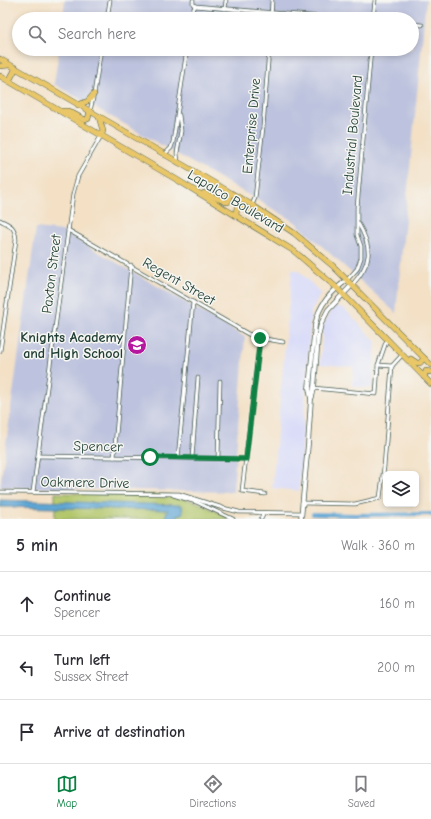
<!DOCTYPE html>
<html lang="en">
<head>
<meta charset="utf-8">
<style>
  :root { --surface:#fff; --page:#f7f7f7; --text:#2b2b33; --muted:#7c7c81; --line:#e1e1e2; --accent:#0b8043 }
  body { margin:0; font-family:"Comic Neue",sans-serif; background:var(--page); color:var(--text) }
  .controls { position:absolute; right:12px; bottom:12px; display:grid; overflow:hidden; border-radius:6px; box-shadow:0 2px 6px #0003 }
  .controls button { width:36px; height:36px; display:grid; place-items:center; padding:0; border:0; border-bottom:1px solid var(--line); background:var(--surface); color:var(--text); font:20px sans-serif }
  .stop { position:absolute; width:12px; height:12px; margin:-9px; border:3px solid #0b8043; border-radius:50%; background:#fff }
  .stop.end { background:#0b8043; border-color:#fff; box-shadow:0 1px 4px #0008 }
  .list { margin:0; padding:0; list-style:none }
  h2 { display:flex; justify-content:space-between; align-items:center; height:52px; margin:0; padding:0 16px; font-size:17px }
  h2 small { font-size:13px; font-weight:400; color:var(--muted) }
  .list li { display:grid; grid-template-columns:26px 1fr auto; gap:12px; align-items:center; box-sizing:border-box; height:64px; padding:0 16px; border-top:1px solid var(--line) }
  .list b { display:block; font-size:15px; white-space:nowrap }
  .list p { margin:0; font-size:13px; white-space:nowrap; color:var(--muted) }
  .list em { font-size:13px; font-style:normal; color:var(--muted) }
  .icon { flex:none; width:22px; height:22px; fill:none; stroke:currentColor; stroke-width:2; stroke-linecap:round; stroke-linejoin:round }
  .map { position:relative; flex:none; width:431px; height:519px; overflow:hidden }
  .search { position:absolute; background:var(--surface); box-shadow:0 2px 6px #0003; left:12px; right:12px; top:12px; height:44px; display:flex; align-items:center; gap:10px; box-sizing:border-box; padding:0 14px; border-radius:22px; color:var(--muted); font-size:15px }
  .sheet { height:244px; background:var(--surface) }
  nav { display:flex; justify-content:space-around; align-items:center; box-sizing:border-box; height:56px; border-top:1px solid var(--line); background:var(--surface); font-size:11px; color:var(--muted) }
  nav a { display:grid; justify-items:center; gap:2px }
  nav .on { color:var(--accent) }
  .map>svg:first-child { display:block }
  .built { fill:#d5d8f9 }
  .industrial { fill:#bdc3de }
  .green { fill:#b2c66a; stroke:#68824f }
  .water { fill:#5da5d4; stroke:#3e7184 }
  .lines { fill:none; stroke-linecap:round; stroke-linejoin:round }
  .canal { stroke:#5da5d4; stroke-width:4 }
  .minor-casing { stroke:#3f554a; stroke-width:4.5 }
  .tertiary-casing { stroke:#3f554a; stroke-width:5.5 }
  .primary-casing { stroke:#3f554a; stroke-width:6 }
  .minor { stroke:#fff; stroke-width:3 }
  .tertiary { stroke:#fff; stroke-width:4 }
  .primary { stroke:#e9c769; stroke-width:5 }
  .route { stroke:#0b8043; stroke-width:5 }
  .labels { text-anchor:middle; stroke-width:3; stroke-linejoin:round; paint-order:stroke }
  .street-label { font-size:14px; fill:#1f3d34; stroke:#f6f6f2 }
  .poi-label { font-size:14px; font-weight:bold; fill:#1f3d34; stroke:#f6f6f2; text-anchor:end }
</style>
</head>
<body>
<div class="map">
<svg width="431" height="519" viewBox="0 0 431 519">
  <rect width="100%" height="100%" fill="#f6f6f2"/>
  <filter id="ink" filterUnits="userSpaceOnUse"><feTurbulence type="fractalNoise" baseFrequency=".025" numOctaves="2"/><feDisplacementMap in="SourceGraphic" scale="8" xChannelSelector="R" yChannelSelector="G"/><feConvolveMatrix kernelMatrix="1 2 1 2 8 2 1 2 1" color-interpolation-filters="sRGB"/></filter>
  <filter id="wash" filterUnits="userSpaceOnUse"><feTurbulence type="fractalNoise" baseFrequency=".012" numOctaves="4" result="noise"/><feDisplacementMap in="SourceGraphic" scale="16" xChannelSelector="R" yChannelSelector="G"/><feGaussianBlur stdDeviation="0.9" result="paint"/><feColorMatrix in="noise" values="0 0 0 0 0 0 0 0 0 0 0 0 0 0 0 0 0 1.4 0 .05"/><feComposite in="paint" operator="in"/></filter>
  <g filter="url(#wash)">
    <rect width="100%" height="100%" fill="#f3e0c5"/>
    <g class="built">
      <path d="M292,270H298L321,293L311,312L299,491L272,488Z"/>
      <path d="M334,307H343L376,342L372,388L352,386L354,367L320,364L323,326Z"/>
    </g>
    <g class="industrial">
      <path d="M65,0H426L396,313L294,221L54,84L59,49H412V19H63Z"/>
      <path d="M36,228L62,231L245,337L233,492L0,487Z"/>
    </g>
    <path class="green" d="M55,493L169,495L196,502L233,519H55Z"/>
    <path class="water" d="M0,500L182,505L183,513L171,519H164L168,510L0,507Z"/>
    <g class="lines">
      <path class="canal" d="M313,514L355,515L431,514"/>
    </g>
  </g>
  <g filter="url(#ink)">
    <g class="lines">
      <g class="minor-casing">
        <g id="minor">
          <path d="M193,0V4L195,6"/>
          <path d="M195,6L346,19"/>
          <path d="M225,9L226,0"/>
          <path d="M107,19L110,0"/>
          <path d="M191,19L192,13L195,6"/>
          <path d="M271,19L272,0"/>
          <path d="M373,19L375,0"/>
          <path d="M412,24L422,25"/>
          <path d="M90,111L94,94L101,49"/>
          <path d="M164,155L171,148L173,142L187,49"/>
          <path d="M178,163L177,153L181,131L179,115"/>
          <path d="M252,205L255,198L263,127L269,49"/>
          <path d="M0,220C11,226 15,226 16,240L0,351"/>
          <path d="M68,230L248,334L260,338L283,342"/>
          <path d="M347,280L357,269L361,258V246L357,235V208L371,49"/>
          <path d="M352,285C372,263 373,249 358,223"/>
          <path d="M260,338L242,491L265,494"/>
          <path d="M392,366L402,355"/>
          <path d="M313,388L376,394L378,365L387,339"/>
          <path d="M38,456L246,459"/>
          <path d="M114,457L131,265"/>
          <path d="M178,458L193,302"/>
          <path d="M192,458L198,378"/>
          <path d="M218,458L220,381"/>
          <path d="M0,492L179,494L223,508L239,512L301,513"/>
          <path d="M33,492L73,194L78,176L101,136"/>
          <path d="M173,495L196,502L233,519"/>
          <path d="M302,503L355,504L380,498L384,467L392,366L378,365"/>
          <path d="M260,513L263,515L261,519"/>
        </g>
      </g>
      <g class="tertiary-casing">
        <g id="tertiary">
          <path d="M312,397L314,388L318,337L321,324L328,310L352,285"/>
          <path d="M301,519L308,444L311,399L309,388L315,325C319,304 331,292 347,280"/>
        </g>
      </g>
      <g class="primary-casing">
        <g id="primary">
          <path d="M0,59L252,205L294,233L333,266L431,365"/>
          <path d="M0,66L9,65"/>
          <path d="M0,76L174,178L294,251L337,288L431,384"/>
          <path d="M9,81L16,68"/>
          <path d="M78,105L88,101L94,94"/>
          <path d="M59,111H68L85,120L88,119L90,111"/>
          <path d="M99,117L103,131L101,136"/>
          <path d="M204,193L226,202H228L230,198L227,191"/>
          <path d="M236,215L237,207L242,206L264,219L274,220"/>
          <path d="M411,359L417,363H420L424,358"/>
          <path d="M424,377L426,371L431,372"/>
        </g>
      </g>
      <use href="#minor" class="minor"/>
      <use href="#tertiary" class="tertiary"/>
      <use href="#primary" class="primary"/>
    </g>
  </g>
  <g class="lines" filter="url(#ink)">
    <path class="route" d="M150,457L246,459L260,338"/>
  </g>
  <defs>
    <g id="school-disc" transform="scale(1)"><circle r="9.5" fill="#b5179e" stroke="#f6f6f2"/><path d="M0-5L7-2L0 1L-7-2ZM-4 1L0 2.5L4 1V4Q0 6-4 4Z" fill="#fff"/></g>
  </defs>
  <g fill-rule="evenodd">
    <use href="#school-disc" x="137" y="345"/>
  </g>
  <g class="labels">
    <g class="street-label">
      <text transform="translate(251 126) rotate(-85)" y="5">Enterprise Drive</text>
      <text transform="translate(352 135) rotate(-85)" y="5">Industrial Boulevard</text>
      <text transform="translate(236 201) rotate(31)" y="5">Lapalco Boulevard</text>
      <text transform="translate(51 274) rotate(-83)" y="5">Paxton Street</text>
      <text transform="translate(179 281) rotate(30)" y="5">Regent Street</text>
      <text transform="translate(98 446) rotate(1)" y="5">Spencer</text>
      <text transform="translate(85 482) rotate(1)" y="5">Oakmere Drive</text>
    </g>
    <g class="poi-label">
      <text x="123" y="342">Knights Academy<tspan x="123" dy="16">and High School</tspan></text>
    </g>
  </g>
</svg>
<div class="controls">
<button><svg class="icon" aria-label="layers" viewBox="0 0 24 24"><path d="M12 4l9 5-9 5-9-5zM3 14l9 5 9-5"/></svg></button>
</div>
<div class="stop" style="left:150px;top:457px"></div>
<div class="stop end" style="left:260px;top:338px"></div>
<div class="search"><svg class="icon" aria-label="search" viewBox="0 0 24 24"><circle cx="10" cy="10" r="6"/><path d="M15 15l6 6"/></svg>Search here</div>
</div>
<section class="sheet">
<h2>5 min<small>Walk · 360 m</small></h2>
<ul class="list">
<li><svg class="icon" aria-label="ahead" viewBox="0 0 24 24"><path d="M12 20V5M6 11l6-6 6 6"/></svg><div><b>Continue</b><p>Spencer</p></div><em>160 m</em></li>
<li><svg class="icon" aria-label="left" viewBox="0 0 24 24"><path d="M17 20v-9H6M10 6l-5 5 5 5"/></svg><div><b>Turn left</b><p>Sussex Street</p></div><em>200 m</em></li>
<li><svg class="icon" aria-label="arrive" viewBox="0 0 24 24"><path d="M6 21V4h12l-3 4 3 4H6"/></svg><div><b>Arrive at destination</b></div></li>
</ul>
</section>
<nav>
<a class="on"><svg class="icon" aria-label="map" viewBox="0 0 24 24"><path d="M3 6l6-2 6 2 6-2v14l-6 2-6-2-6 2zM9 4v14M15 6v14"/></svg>Map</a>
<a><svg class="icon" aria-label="directions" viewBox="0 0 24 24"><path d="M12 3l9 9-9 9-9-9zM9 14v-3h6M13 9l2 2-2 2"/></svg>Directions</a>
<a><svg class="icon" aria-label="saved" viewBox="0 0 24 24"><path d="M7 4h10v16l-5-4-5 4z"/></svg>Saved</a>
</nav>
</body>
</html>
